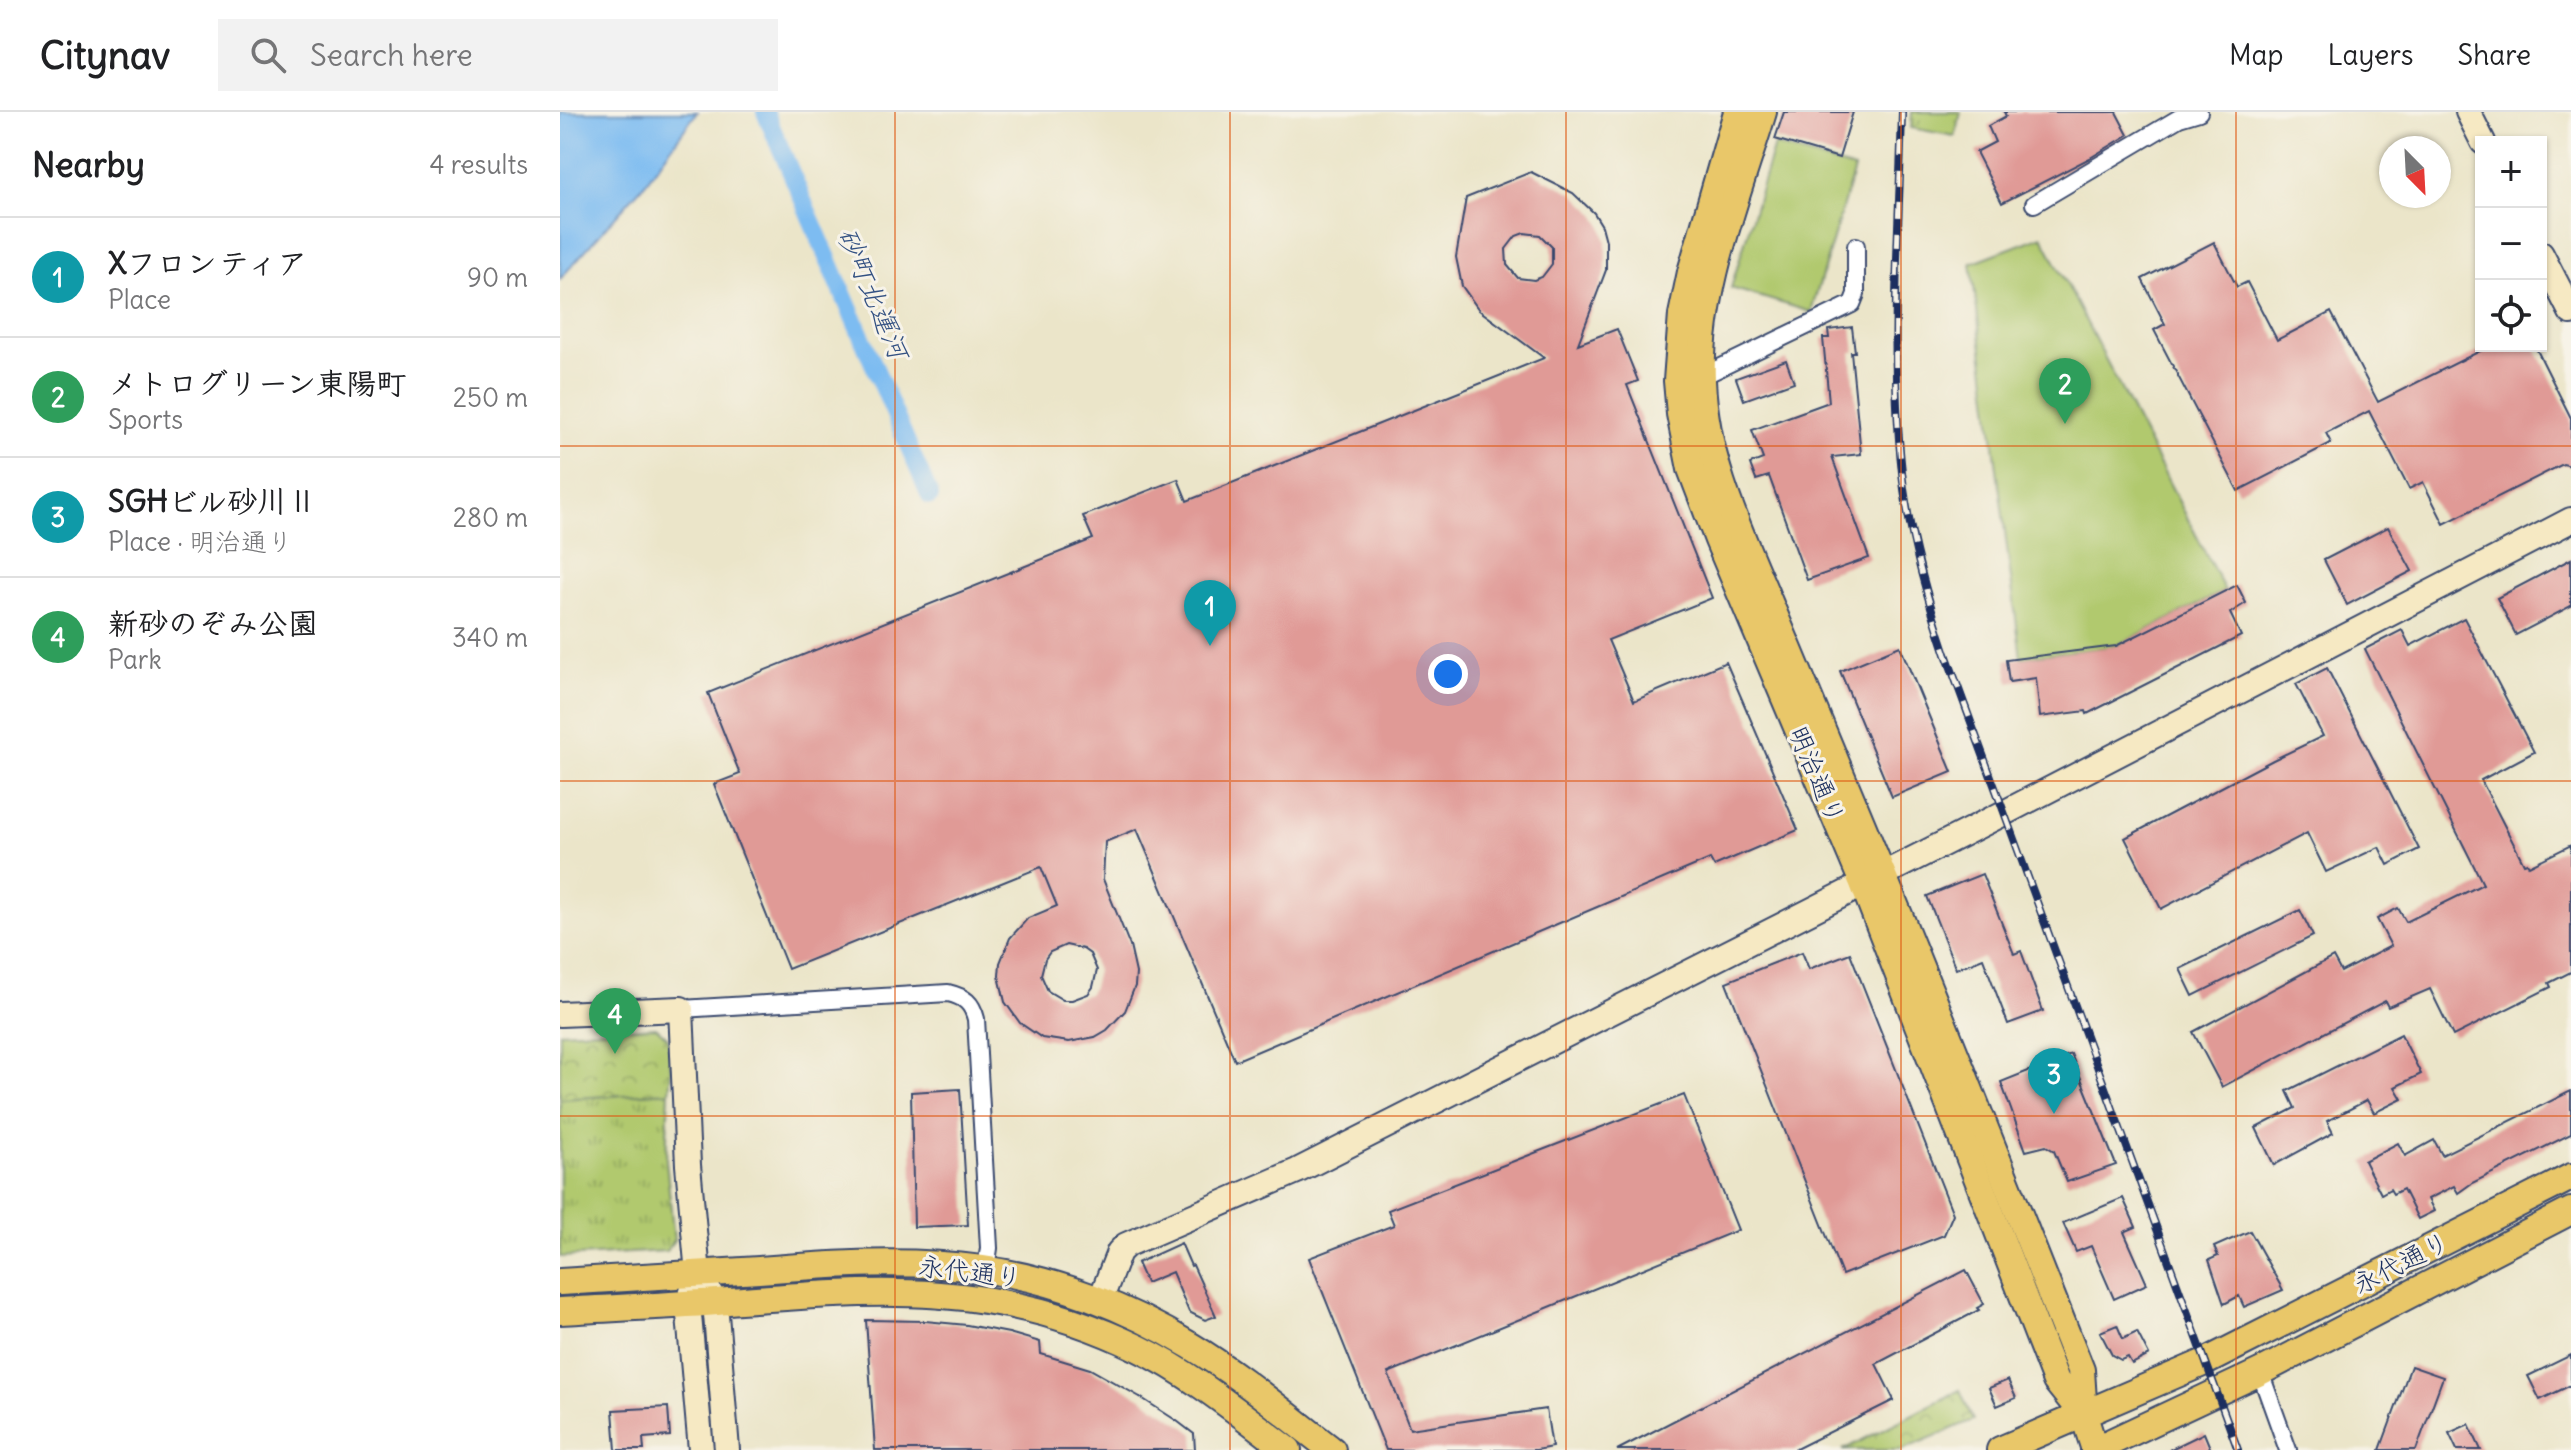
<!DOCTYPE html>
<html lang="en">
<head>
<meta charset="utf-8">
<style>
  :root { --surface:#fff; --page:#f2f2f2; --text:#202124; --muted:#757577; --line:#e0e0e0; --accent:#c8321e }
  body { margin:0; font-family:Delius,"Klee One",sans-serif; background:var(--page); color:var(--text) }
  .controls { position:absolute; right:24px; top:24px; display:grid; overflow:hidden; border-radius:0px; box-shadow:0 2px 6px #0004 }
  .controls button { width:72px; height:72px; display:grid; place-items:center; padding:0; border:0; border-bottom:2px solid var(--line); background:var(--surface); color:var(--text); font:40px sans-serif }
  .compass { position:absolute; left:1819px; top:24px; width:72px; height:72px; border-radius:50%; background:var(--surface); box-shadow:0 2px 6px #0004; rotate:156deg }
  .you { position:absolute; left:888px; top:562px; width:28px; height:28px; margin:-20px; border:6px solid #fff; border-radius:50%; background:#1a73e8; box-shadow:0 0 0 12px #1a73e833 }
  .badge { display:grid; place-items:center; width:52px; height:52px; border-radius:50%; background:var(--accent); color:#fff; font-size:26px; font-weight:700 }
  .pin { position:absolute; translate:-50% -66px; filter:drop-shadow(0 2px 4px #0008) }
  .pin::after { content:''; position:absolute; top:42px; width:28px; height:24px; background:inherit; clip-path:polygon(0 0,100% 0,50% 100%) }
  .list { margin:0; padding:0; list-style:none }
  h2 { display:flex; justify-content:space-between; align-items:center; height:104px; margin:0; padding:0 32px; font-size:34px }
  h2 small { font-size:26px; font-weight:400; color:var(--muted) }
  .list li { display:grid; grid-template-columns:52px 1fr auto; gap:24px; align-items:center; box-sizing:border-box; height:120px; padding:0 32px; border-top:2px solid var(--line) }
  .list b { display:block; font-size:30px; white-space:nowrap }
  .list p { margin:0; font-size:26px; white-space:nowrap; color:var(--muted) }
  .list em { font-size:26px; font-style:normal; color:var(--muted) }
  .icon { flex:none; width:44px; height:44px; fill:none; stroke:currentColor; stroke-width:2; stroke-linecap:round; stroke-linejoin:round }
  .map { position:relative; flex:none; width:2011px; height:1338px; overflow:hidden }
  header { display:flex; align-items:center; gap:48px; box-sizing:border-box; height:112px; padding:0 40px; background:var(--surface); border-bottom:2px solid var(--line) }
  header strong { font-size:38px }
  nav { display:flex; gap:44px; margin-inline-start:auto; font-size:28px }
  .search { width:560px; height:72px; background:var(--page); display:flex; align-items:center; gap:20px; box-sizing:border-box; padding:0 28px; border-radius:0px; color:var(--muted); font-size:30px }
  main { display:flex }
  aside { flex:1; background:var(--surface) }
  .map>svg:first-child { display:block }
  .grass { fill:url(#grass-tufts); stroke:#667c66; stroke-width:2 }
  .park { fill:url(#park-crowns); stroke:#667c66; stroke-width:2 }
  .pitch { fill:#b1c96e; stroke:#667c66; stroke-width:2 }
  .water { fill:#7dbcf1; stroke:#4c76a8; stroke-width:2 }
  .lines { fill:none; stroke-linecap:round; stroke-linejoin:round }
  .canal { stroke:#7dbcf1; stroke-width:18 }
  .building { fill:#e09a96; fill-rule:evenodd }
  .street-casing { stroke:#3a4a6e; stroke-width:20 }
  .secondary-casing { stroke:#3a4a6e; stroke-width:28 }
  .primary-casing { stroke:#3a4a6e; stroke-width:30 }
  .street { stroke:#fff; stroke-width:16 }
  .secondary { stroke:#f6e9c3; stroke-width:24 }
  .primary { stroke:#e9c769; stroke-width:26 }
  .rail-casing { stroke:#1b2f5e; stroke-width:8 }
  .rail { stroke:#f7f3e8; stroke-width:5; stroke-dasharray:15; stroke-linecap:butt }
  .grid { fill:none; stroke:#de5710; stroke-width:2; stroke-opacity:0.55 }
  .labels { text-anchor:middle; stroke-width:6; stroke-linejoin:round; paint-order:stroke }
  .street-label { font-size:26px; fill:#1b2f5e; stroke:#f7f3e8 }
  .water-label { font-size:28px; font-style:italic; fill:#345283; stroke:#f7f3e8 }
</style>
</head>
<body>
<header>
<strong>Citynav</strong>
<div class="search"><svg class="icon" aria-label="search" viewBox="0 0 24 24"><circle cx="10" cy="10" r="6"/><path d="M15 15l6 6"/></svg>Search here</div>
<nav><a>Map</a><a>Layers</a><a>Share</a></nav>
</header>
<main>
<aside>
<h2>Nearby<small>4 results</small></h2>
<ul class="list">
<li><span class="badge" style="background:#0f9aa8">1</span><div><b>Xフロンティア</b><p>Place</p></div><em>90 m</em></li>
<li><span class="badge" style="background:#2e9e5b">2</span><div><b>メトログリーン東陽町</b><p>Sports</p></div><em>250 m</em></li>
<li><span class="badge" style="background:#0f9aa8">3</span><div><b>SGHビル砂川Ⅱ</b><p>Place · 明治通り</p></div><em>280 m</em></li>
<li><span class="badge" style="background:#2e9e5b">4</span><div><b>新砂のぞみ公園</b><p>Park</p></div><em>340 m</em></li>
</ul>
</aside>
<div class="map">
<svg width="2011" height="1338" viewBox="0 0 2011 1338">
  <defs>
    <pattern id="grass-tufts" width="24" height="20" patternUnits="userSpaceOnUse" patternTransform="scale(2)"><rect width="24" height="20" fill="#b1c96e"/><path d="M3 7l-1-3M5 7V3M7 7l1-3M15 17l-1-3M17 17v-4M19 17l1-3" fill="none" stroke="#8fa45e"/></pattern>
    <pattern id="park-crowns" width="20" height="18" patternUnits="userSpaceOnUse" patternTransform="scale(2)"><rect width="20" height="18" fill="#b1c96e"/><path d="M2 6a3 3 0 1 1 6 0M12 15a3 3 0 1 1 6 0" fill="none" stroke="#8fa45e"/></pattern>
  </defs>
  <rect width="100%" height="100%" fill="#f7f3e8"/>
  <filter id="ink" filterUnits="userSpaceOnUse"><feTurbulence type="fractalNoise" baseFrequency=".0125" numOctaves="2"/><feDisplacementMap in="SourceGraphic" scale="16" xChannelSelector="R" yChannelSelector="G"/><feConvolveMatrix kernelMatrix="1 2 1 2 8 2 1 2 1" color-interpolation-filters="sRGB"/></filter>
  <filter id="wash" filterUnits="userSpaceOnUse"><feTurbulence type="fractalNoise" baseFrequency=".006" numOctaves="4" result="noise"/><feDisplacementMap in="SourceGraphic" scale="32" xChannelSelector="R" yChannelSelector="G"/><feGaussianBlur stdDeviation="1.8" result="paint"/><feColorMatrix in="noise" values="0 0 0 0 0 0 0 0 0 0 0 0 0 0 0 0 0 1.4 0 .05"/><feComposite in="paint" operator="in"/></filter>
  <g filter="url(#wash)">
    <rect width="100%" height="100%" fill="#ebe5c9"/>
    <g class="grass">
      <path d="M1352,0H1401L1395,24L1351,16Z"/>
      <path d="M109,980L106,1048L114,1128L106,1139L0,1145V987Z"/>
    </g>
    <g class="park">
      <path d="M96,915L108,926L111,959L109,980L0,987V920Z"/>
      <path d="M1400,1278L1413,1308L1342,1338H1283Z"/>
    </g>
    <g class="pitch">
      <path d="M1214,33L1294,57L1251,200L1171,176Z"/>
      <path d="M1482,124L1665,479L1556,534L1461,546L1411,151Z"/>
    </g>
    <path class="water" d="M0,0H137L86,70L0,167Z"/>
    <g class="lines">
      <path class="canal" d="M205,0L370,384"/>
    </g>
    <g id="blocks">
      <g class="building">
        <path d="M1224,0H1293L1279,46L1215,27Z"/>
        <path d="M1444,0H1556L1568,23L1530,46L1442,91L1416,40L1435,30L1428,14L1446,4Z"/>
        <path d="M971,60L1013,81L1034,101L1042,114L1046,129V158L1018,232L1057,217L1078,269L1067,273L1152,486L1048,528L1074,589L1166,550L1238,718L1154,754L1150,747L675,949L577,717L545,730L543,767L570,834L576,861L575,874L565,899L547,918L535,925L509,930L482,926L460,911L445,890L439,864L440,851L450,826L468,806L497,794L481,755L228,857L154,672L180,662L148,581L533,427L523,404L618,367L627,389L984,246L919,198L902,174L896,145L906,86ZM964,121L980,123L992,135V152L982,165L974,168L958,166L947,153L946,137L956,124ZM506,833L523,837L530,842L537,858L533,875L528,882L512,888H503L488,879L481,863L485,847L490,840Z"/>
        <path d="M1654,130L1677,175L1687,170L1717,228L1771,200L1818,290L1930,234H1975L2011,306V354L2003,352L1884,412L1863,370L1849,377L1809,299L1766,321L1771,331L1678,379L1594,218L1605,212L1582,167Z"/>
        <path d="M1292,215L1295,240H1291L1301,342L1272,345L1309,446L1247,468L1209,364L1196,368L1190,352L1203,347L1192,318L1269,290L1263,226H1269L1268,218Z"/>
        <path d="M1226,248L1234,270L1184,288L1176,266Z"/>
        <path d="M1828,415L1852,459L1787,493L1764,448Z"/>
        <path d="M2011,447V494L1956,523L1937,486Z"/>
        <path d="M1677,473L1686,491L1670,501L1681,524L1527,602L1526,599L1480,605L1476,566L1449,570L1446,548L1556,534Z"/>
        <path d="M1904,506L1974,640L1921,668L1964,752L1967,751L1969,754L2011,733V860L1989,871L1991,875L1893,924L1870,877L1828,895L1825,889L1662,975L1633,920L1773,845L1781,860L1831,834L1817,807L1838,796L1846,810L1923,772L1805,537L1842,518L1850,534Z"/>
        <path d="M1340,534L1392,660L1332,685L1280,559Z"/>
        <path d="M1767,556L1859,737L1828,753L1819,735L1766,760L1747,721L1601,797L1565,726L1713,648L1763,624L1736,572Z"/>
        <path d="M1422,762L1454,842L1461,839L1483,899L1448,912L1423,846L1396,857L1367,784Z"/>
        <path d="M1740,798L1753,824L1633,884L1620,857Z"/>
        <path d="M1242,840L1249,857L1290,841L1393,1102L1384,1123L1282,1163L1166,870Z"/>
        <path d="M1841,922L1861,962L1835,975L1842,987L1814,1001L1807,988L1767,1009L1773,1021L1714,1053L1696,1016L1735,996L1727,979Z"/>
        <path d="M1511,942L1556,1053L1507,1070L1494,1039L1486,1034L1466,1039L1441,970Z"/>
        <path d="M400,977L408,1113L354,1115L351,980Z"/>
        <path d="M2011,979V1022L1912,1071L1898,1081L1894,1074L1868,1087L1874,1099L1858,1107L1843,1077L1833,1082L1830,1077L1821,1082L1804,1049L1838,1031L1845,1044L1874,1028L1882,1043Z"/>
        <path d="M1124,983L1178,1118L828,1261L850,1317L986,1297L992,1335L976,1338H826L749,1146L834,1113L828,1098Z"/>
        <path d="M1563,1086L1576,1115L1564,1120L1587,1172L1554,1187L1531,1134L1516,1140L1503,1111Z"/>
        <path d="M1690,1119L1723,1178L1684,1195L1679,1184L1664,1192L1649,1148L1658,1144L1654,1135Z"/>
        <path d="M621,1131L631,1154L633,1153L656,1204L645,1208L629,1200L612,1160L586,1171L577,1151Z"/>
        <path d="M1406,1158L1424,1192L1417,1196L1419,1198L1316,1252L1334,1288L1234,1338H1057Z"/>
        <path d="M306,1208L365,1209L407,1213L449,1221L480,1230L481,1242L530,1257L580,1285L617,1309L634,1322L635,1338H315Z"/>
        <path d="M1557,1213L1563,1227L1577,1220L1589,1243L1572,1252L1568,1245L1561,1248L1552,1243L1540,1220Z"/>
        <path d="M2011,1243V1273L1980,1288L1968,1264Z"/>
        <path d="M1851,1254L1883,1265L1856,1338H1820Z"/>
        <path d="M1448,1268L1456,1286L1437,1294L1429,1276Z"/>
        <path d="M108,1295L110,1324L83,1326L84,1338H56L53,1298Z"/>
        <path d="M1909,1312L1921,1338H1897L1889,1321Z"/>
        <path d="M1644,1321L1651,1338H1609Z"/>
      </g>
    </g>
  </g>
  <g filter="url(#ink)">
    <use href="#blocks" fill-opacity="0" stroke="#3a4a6e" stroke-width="2"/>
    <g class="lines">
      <g class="street-casing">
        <g id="street">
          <path d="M1474,92L1619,6L1639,0"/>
          <path d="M1141,265L1292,192L1296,182V134"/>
          <path d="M121,897L388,881C405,885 412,891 416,907L429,1136L426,1157"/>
          <path d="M1700,1260L1728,1338"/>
        </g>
      </g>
      <g class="secondary-casing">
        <g id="secondary">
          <path d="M1908,0L1923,30"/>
          <path d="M1981,142L2011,200"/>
          <path d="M0,902L121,897L128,1053L138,1162L128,1192L141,1338"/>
          <path d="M146,1174L155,1190L167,1338"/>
          <path d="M540,1189L559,1140L566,1133L737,1059L1444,701L2011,408"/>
        </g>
      </g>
      <g class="primary-casing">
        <g id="primary">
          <path d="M1177,0L1131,160L1122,203L1117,269L1120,302L1131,357L1158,428L1303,771L1496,1269L1524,1304"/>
          <path d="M1203,0C1178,83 1138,180 1142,268C1145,346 1177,414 1207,485C1232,545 1257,605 1282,665C1365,862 1442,1060 1521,1258L1524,1304L1535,1338"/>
          <path d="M0,1170C66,1166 133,1162 199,1158C273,1152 348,1147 422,1157C495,1167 569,1196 631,1234C681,1264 726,1303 772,1338"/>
          <path d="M0,1199C52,1196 105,1194 157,1190C310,1178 435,1166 578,1236C632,1262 680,1302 728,1338"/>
          <path d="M1440,1338L1645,1250L2011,1065"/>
          <path d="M1534,1338L1700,1260L2011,1099"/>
        </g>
      </g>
      <use href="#street" class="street"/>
      <use href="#secondary" class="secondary"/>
      <use href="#primary" class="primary"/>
      <g class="rail-casing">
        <path id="rail" d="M1342,0C1339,125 1328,253 1344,377C1352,434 1368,488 1386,542L1678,1338"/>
      </g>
      <use href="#rail" class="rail"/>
    </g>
  </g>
  <path class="grid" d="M335,0V1338M670,0V1338M1006,0V1338M1341,0V1338M1676,0V1338M0,334H2011M0,669H2011M0,1004H2011"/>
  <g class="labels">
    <g class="street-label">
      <text transform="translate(1257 663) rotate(67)" y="9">明治通り</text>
      <text transform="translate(1841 1151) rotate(-27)" y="9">永代通り</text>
      <text transform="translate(410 1160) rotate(7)" y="9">永代通り</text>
    </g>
    <g class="water-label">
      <text transform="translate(313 181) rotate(67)" y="10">砂町北運河</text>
    </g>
  </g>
</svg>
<div class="controls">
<button>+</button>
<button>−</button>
<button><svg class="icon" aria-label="locate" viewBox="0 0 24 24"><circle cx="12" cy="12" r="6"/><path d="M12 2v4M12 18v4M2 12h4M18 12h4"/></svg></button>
</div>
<svg class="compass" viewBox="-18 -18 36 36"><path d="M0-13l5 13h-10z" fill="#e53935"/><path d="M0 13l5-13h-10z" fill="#757577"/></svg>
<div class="you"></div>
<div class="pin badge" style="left:650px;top:534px;background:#0f9aa8">1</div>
<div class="pin badge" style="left:1505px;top:312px;background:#2e9e5b">2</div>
<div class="pin badge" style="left:1494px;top:1002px;background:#0f9aa8">3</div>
<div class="pin badge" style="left:55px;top:942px;background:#2e9e5b">4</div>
</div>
</main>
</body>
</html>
